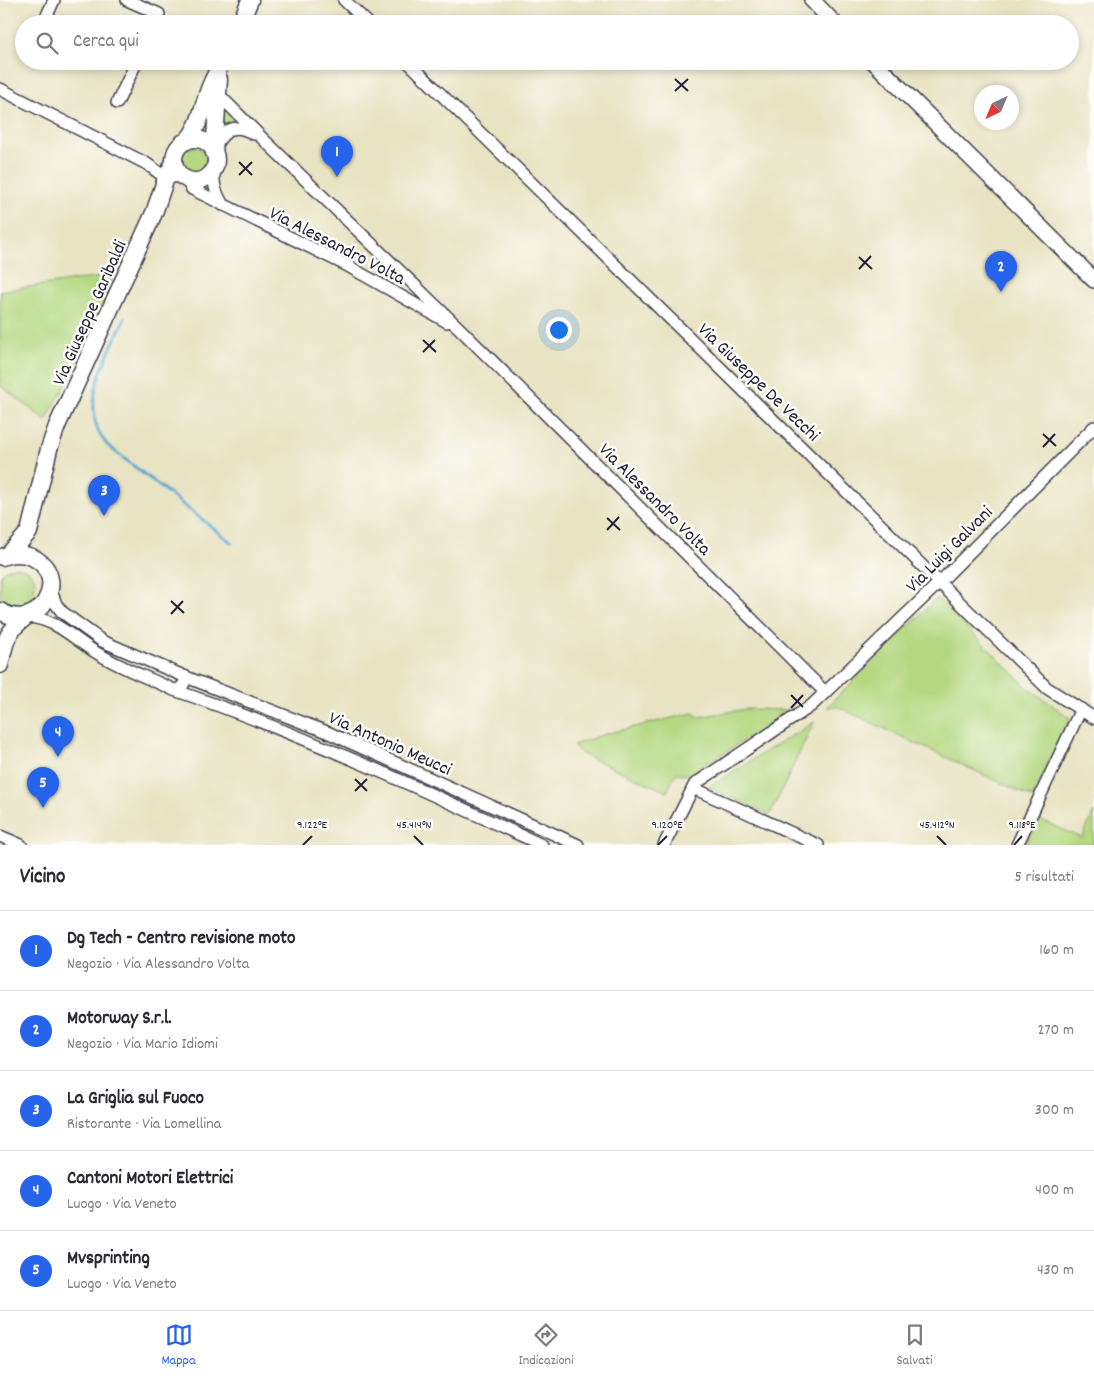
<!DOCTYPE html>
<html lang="it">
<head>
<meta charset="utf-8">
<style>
  :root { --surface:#fff; --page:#f7f7f7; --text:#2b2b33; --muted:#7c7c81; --line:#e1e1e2; --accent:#2563eb }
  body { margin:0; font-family:Dekko,sans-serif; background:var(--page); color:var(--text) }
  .compass { position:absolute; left:974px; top:85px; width:45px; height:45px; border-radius:50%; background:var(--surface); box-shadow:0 2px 8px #0003; rotate:224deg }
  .you { position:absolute; left:558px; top:329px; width:18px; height:18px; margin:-12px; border:4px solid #fff; border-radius:50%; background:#1a73e8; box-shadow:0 0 0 8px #1a73e833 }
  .badge { display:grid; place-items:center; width:32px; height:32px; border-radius:50%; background:var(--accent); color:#fff; font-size:16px; font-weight:700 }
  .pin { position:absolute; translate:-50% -41px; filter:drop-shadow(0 1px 2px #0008) }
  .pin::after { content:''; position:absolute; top:26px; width:18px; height:15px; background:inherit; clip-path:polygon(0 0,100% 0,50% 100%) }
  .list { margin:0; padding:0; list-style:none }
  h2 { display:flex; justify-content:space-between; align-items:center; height:65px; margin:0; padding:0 20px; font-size:21px }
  h2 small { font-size:16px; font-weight:400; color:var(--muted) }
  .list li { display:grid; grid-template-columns:32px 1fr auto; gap:15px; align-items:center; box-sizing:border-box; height:80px; padding:0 20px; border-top:1px solid var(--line) }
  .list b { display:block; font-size:19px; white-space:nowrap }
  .list p { margin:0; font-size:16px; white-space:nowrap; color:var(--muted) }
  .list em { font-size:16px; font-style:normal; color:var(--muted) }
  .icon { flex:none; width:28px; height:28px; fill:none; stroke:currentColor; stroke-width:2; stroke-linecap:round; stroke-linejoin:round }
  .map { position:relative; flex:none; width:1094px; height:845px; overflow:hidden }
  .search { position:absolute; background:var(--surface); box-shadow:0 2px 8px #0003; left:15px; right:15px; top:15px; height:55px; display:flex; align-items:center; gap:12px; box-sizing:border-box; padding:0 18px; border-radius:28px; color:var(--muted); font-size:19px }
  .sheet { height:465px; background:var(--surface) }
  nav { display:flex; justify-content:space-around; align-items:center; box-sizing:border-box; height:70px; border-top:1px solid var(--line); background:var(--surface); font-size:14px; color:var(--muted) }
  nav a { display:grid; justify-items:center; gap:2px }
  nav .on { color:var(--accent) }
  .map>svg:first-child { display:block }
  .green { fill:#b4d881; stroke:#6b7d5e }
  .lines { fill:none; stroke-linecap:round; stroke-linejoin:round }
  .stream { stroke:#55a7d0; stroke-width:3 }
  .minor-casing { stroke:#403f4f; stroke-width:14 }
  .tertiary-casing { stroke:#403f4f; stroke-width:18 }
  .secondary-casing { stroke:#403f4f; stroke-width:19 }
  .minor { stroke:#fff; stroke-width:11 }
  .tertiary { stroke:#fff; stroke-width:15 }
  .secondary { stroke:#fff; stroke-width:16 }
  .ticks { fill:none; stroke:#22223b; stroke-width:2 }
  .labels { text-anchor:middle; stroke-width:5; stroke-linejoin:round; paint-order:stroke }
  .street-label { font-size:19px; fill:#22223b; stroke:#fdfcf7 }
  .ticks-label { font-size:12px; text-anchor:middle; fill:#22223b; stroke:#fdfcf7; stroke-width:5; stroke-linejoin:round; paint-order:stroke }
</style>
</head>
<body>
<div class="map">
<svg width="1094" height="845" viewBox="0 0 1094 845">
  <rect width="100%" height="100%" fill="#fdfcf7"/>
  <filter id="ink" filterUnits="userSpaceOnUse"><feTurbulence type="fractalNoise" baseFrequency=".02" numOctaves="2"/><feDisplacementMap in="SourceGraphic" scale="10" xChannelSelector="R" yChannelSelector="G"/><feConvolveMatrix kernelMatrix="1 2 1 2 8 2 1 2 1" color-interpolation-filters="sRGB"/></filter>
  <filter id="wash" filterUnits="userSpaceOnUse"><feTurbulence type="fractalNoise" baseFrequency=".0096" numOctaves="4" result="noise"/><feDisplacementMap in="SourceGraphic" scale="20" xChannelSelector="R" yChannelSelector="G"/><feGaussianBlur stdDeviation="1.12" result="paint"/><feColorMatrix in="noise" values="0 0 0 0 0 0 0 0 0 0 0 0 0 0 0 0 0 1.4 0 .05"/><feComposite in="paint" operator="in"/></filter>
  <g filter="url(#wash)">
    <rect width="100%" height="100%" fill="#e8e3c2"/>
    <g class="green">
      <path d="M221,103L243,124L220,130Z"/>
      <circle cx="194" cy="160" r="13"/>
      <path d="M113,276C99,327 71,374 46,421L0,385V291L77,280Z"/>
      <path d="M14,567C57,569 24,629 0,596V576L4,571Z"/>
      <path d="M936,599L941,602L1027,687L1070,718L1033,798L838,707H827Z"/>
      <path d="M746,709L793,710L688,775L676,773L667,792L582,754L573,745L605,734L693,713L699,717Z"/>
      <path d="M814,722L770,815L710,788V786Z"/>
      <path d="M1094,812V845H1025L1037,818L1082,838Z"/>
      <path d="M508,820L562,845H556L507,822Z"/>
    </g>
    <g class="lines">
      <path class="stream" d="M125,318C110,351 85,390 97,428C99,434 104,440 107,445L232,543"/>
    </g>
  </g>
  <g filter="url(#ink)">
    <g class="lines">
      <g class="minor-casing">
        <g id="minor">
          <path d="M127,0L159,14L154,24"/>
          <path d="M344,0L369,24"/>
          <path d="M43,24L54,0"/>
          <path d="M407,61L1047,688L1094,718"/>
          <path d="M0,89L147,164L166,178L180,176"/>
          <path d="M218,91L222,98L263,139L461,330L825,692"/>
          <path d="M117,103L137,61"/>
          <path d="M215,145C227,128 235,123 254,134"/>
          <path d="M214,168C213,185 215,191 223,205"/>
          <path d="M186,180L192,189L346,265L447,322"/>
          <path d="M26,617C59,618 76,643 104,657C126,670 151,679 174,690C182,689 184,685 186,677L102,641L62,612L56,604L50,588"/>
          <path d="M186,677L327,732L578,845"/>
          <path d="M174,690C300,733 421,789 542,845"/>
          <path d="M693,788L818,845"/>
          <path d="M0,836L21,845"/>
          <path d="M664,845L695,784L811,706L940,582L1094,427"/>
          <path d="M1017,845L1081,709"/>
        </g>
      </g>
      <g class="tertiary-casing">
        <g id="tertiary">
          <path d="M812,0L835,24"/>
          <path d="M873,61L1094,280"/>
        </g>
      </g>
      <g class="secondary-casing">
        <g id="secondary">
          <path d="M240,24L250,0"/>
          <circle cx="195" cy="160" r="21"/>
          <path d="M187,141C203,122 202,103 212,82C215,75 219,69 223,61"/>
          <path d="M214,153L219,79"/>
          <path d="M9,554L29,532L49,449L57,426L154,213L166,178L174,162"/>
          <path d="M0,611C40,635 72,576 32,557C22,553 12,553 2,557"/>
          <path d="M0,665C6,640 5,633 26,617"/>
        </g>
      </g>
      <use href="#minor" class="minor"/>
      <use href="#tertiary" class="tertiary"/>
      <use href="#secondary" class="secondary"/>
    </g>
  </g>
  <path class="ticks" d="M675,79L688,91M675,91L688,79M239,162L252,175M239,175L252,162M859,257L872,269M859,269L871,256M423,340L436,352M423,352L435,340M1043,434L1056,446M1043,447L1055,434M607,518L620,530M607,530L619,517M171,601L184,613M171,614L183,601M791,695L803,707M791,708L803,695M355,779L367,791M355,791L367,779M414,836L423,845M937,836L946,845M303,845L312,836M658,845L667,836M1014,845L1022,836"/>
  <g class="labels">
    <g class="street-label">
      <text transform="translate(338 244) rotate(27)" y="7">Via Alessandro Volta</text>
      <text transform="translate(88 312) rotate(-66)" y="7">Via Giuseppe Garibaldi</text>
      <text transform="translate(760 381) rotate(44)" y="7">Via Giuseppe De Vecchi</text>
      <text transform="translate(656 498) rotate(45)" y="7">Via Alessandro Volta</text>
      <text transform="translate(948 548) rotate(-45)" y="7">Via Luigi Galvani</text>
      <text transform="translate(391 742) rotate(24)" y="7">Via Antonio Meucci</text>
    </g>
  </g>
  <g class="ticks-label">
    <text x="312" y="828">9.122°E</text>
    <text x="667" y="828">9.120°E</text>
    <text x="1022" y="828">9.118°E</text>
    <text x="414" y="828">45.414°N</text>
    <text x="937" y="828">45.412°N</text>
  </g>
</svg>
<svg class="compass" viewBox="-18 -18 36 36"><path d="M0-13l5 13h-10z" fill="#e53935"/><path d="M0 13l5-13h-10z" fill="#7c7c81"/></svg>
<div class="you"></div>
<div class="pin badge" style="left:337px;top:177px">1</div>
<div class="pin badge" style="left:1001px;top:292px">2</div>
<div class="pin badge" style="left:104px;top:516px">3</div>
<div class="pin badge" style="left:58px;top:757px">4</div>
<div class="pin badge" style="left:43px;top:808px">5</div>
<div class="search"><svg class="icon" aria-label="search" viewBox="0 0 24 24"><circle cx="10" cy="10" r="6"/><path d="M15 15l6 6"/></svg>Cerca qui</div>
</div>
<section class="sheet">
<h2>Vicino<small>5 risultati</small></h2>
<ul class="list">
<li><span class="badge">1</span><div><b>Dg Tech - Centro revisione moto</b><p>Negozio · Via Alessandro Volta</p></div><em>160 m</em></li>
<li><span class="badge">2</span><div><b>Motorway S.r.l.</b><p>Negozio · Via Mario Idiomi</p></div><em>270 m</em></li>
<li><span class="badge">3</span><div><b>La Griglia sul Fuoco</b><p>Ristorante · Via Lomellina</p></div><em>300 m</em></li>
<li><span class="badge">4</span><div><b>Cantoni Motori Elettrici</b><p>Luogo · Via Veneto</p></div><em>400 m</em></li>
<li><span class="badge">5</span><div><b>Mvsprinting</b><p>Luogo · Via Veneto</p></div><em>430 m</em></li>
</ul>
</section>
<nav>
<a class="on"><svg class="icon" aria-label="map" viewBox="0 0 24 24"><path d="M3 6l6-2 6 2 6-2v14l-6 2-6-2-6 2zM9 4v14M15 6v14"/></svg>Mappa</a>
<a><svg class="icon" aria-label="directions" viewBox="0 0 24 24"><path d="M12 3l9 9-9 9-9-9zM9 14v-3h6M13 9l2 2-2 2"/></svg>Indicazioni</a>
<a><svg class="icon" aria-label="saved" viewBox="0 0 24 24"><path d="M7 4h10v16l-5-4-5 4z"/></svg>Salvati</a>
</nav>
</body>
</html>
